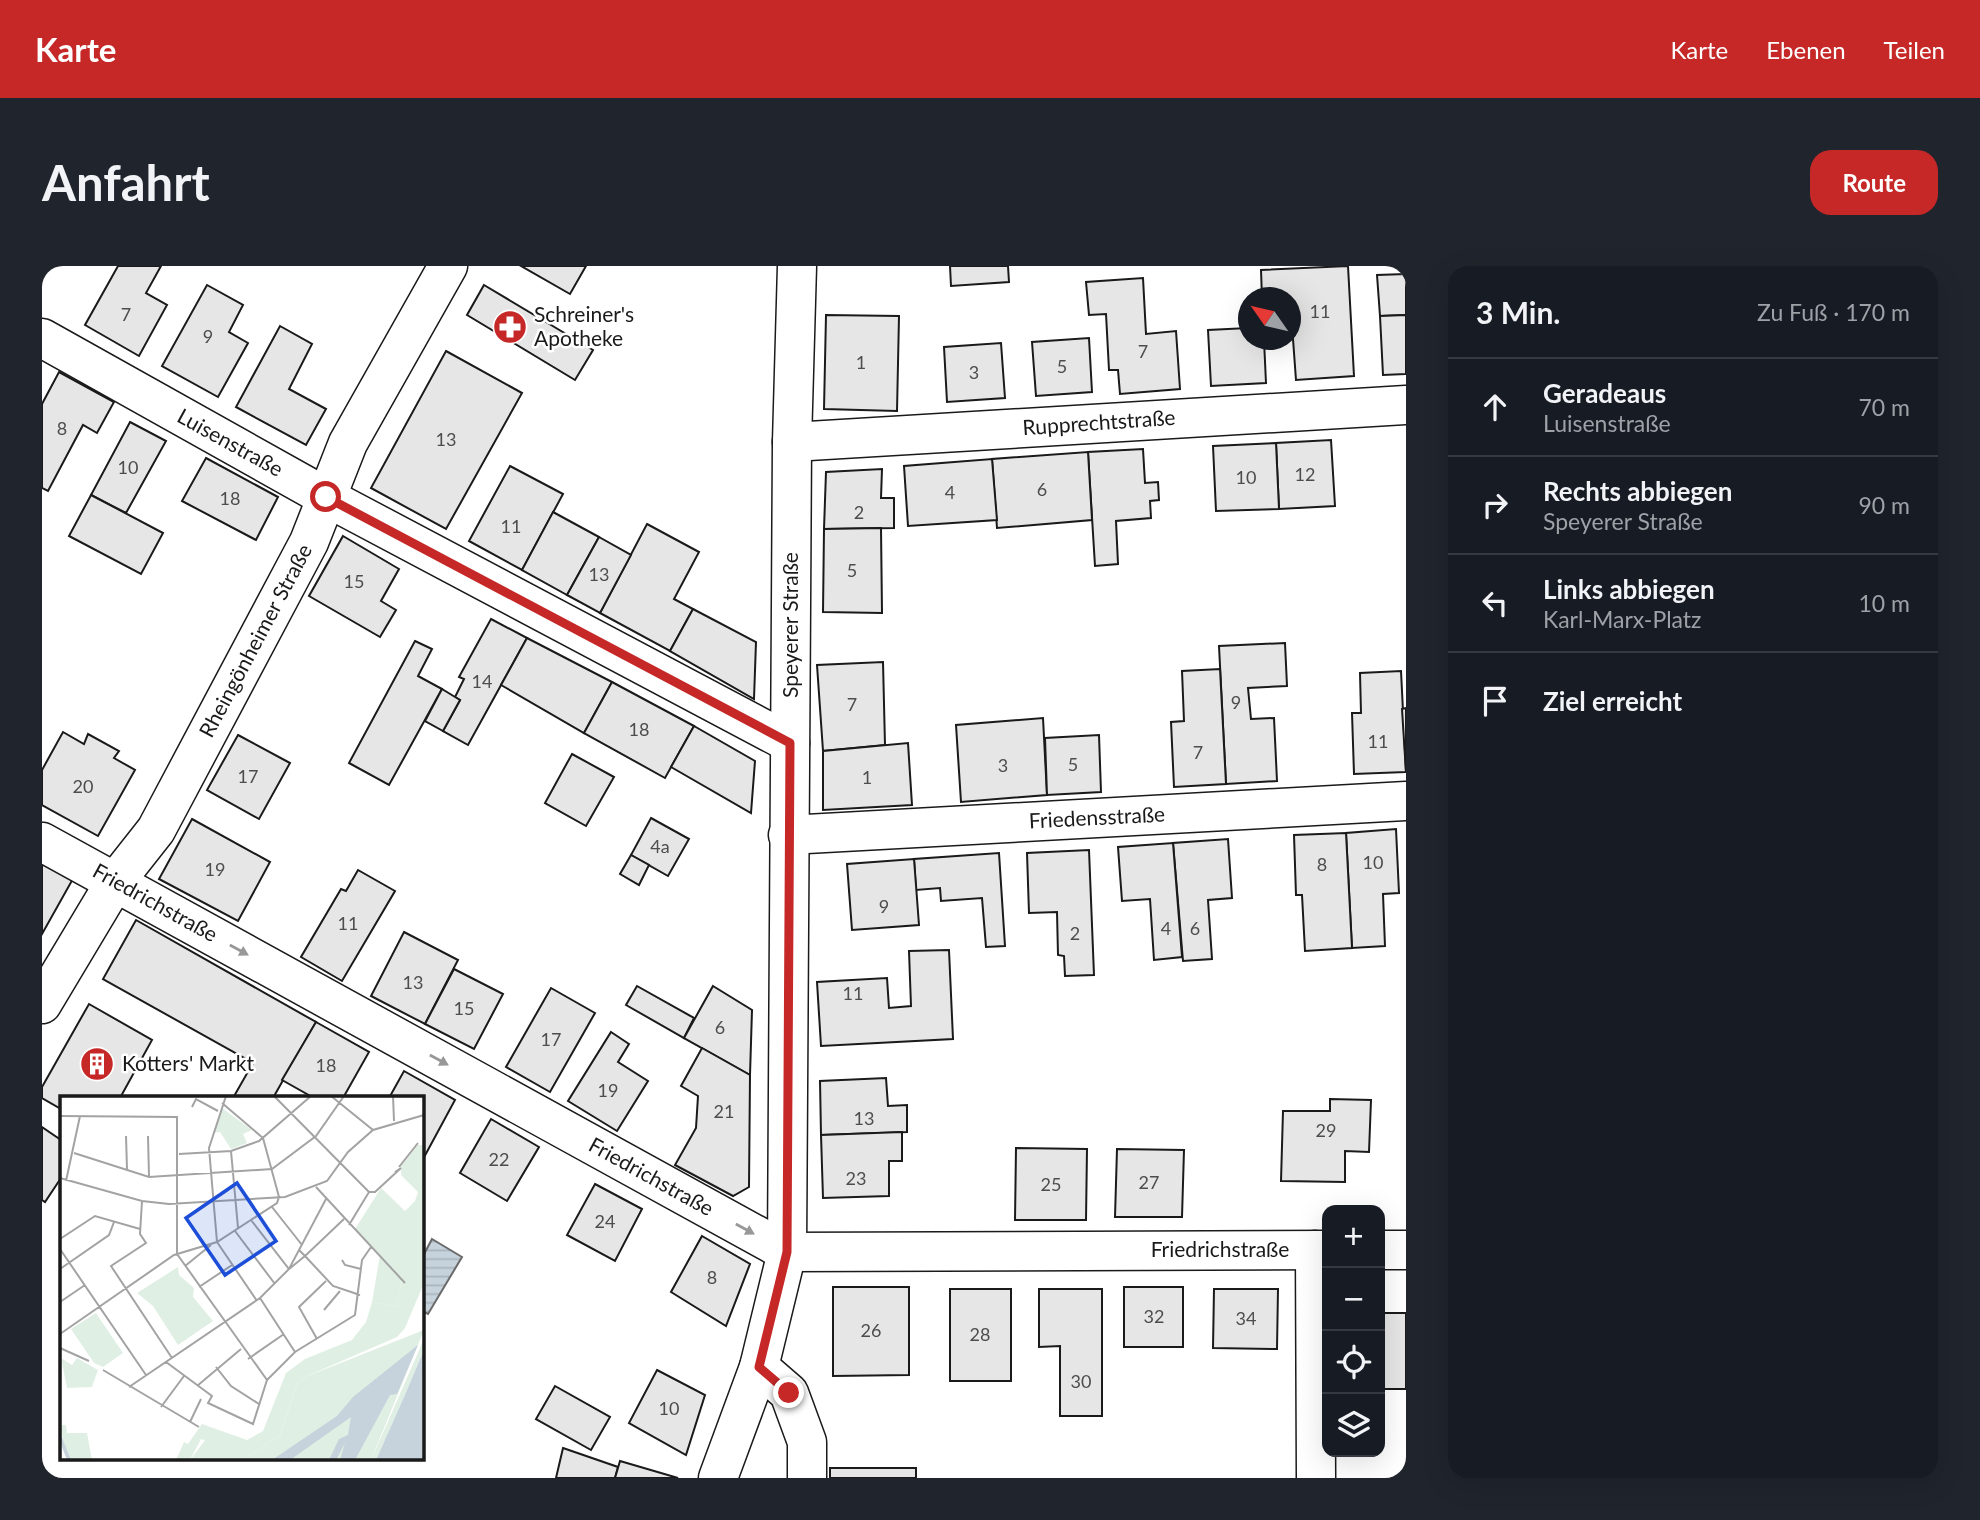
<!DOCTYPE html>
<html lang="de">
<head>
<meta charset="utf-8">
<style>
  :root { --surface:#171b24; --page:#20242c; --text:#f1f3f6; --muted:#9ea1a6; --line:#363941; --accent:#c62828 }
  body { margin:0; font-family:Lato,sans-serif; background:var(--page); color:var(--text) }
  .controls { position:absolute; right:21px; bottom:21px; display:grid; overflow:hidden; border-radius:14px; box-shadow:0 7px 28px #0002 }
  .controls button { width:63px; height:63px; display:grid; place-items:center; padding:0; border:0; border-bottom:2px solid var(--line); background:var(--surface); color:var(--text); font:35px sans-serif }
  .compass { position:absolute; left:1196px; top:21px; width:63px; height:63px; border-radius:50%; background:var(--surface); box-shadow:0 7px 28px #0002; rotate:304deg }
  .stop { position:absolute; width:21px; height:21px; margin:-16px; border:5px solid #c62828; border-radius:50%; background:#fff }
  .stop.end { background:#c62828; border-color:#fff; box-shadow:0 2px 7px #0008 }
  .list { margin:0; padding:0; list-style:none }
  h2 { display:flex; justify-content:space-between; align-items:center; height:91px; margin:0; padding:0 28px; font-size:30px }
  h2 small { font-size:23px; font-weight:400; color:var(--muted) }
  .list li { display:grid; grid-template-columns:46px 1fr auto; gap:21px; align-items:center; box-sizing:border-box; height:98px; padding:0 28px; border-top:2px solid var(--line) }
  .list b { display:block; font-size:26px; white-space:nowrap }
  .list p { margin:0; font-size:23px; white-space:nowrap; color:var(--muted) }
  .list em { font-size:23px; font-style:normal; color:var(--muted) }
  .icon { flex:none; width:38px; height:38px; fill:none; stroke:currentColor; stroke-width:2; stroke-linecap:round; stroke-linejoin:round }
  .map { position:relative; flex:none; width:1364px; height:1212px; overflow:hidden; border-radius:21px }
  header { display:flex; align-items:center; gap:42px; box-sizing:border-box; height:98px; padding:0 35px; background:var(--accent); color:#fff }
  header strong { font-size:33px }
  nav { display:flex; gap:38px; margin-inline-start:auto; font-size:24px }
  .intro { display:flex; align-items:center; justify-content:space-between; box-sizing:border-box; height:168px; padding:0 42px }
  h1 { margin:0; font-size:49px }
  .button { padding:18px 32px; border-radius:21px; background:var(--accent); color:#fff; font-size:24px; font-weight:700 }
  main { display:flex; gap:42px; padding:0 42px }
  aside { flex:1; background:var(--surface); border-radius:21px; box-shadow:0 7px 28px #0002 }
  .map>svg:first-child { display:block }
  .water { fill:url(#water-rules); stroke:#6a6a6a; stroke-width:2 }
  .building { fill:#e6e6e6; stroke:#1a1a1a; stroke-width:2 }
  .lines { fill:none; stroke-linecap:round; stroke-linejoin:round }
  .minor-casing { stroke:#1a1a1a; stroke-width:41 }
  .tertiary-casing { stroke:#1a1a1a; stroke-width:41 }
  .minor { stroke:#fff; stroke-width:38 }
  .tertiary { stroke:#fff; stroke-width:38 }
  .oneway { fill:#989898 }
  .route { stroke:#c62828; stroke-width:9 }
  .labels { text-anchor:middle; stroke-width:5; stroke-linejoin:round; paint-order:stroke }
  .number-label { font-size:18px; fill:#4d4d4d }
  .poi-label { font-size:21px; fill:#1a1a1a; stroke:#fff; text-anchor:start }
  .street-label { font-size:21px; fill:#1a1a1a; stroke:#fff }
  .inset-river { fill:none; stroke:#c6d2dc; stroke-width:3.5 }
  .inset-road { fill:none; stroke:#a3a3a3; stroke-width:2 }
  .view { fill:#1d4ed8; fill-opacity:0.15; stroke:#1d4ed8; stroke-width:3.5 }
  .inset-edge { fill:none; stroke:#1a1a1a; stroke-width:3.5 }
</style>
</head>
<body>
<header>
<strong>Karte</strong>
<nav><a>Karte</a><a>Ebenen</a><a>Teilen</a></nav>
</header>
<div class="intro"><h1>Anfahrt</h1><a class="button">Route</a></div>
<main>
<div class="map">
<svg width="1364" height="1212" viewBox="0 0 1364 1212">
  <defs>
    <pattern id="water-rules" width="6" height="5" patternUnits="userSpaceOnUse" patternTransform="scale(1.75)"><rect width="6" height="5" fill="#c6d2dc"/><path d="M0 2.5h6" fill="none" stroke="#aab4bc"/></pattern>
  </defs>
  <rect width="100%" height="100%" fill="#fff"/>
  <path class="water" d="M390,973L420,991L386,1048L380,1045V992Z"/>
  <g class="building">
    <path d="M76,0H119L104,27L125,39L97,90L43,59Z"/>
    <path d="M479,0H544L528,28Z"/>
    <path d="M908,0H966L967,16L909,20Z"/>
    <path d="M1306,0L1312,110L1254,114L1248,32H1220L1219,4Z"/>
    <path d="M1364,8V49L1338,50L1335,9Z"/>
    <path d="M1101,12L1104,68L1134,65L1138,123L1078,128L1076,104H1067L1064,48L1047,49L1044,16Z"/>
    <path d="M165,19L201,39L187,66L206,77L176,131L120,100Z"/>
    <path d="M442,19L551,84L533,114L425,49Z"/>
    <path d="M784,49L857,50L855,145L782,143Z"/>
    <path d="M1364,49V108L1341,109L1338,50Z"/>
    <path d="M238,60L270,78L247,123L284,143L264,179L194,141Z"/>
    <path d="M1206,62V74H1222L1224,117L1169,120L1166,64Z"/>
    <path d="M1047,72L1050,126L994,130L990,76Z"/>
    <path d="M959,77L963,132L905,136L902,81Z"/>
    <path d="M404,85L480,127L404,263L329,222Z"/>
    <path d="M17,106L72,136L55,167L41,159L6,225L0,222V138Z"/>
    <path d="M88,156L124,175L84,247L49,229Z"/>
    <path d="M1289,174L1293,240L1237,243L1234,177Z"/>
    <path d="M1234,177L1237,243L1174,245L1171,180Z"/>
    <path d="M1101,183L1103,217L1116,216L1117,234L1108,235L1109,252L1074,255L1076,298L1053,300L1046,186Z"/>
    <path d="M1046,186L1050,254L955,262L950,193Z"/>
    <path d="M164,192L236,231L214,274L140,235Z"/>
    <path d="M950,193L955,254L866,260L862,200Z"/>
    <path d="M468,200L521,228L480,304L427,275Z"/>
    <path d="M840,203L839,232H852V262L782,263L784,206Z"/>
    <path d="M49,229L121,267L99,308L27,270Z"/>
    <path d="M511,246L557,271L525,329L480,304Z"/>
    <path d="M605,258L657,286L632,333L651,343L628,385L558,347Z"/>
    <path d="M839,262L840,347L781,346L782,263Z"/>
    <path d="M301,270L357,303L339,335L354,344L338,371L267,330Z"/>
    <path d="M557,271L589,289L558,347L525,329Z"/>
    <path d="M651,343L714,376L712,433L628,385Z"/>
    <path d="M449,353L485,372L426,479L401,465L418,434L413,431L422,413L417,411Z"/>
    <path d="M485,372L570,416L542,467L459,419Z"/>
    <path d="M373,375L390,383L376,410L400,423L347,519L307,497Z"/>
    <path d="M1243,377L1245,420L1206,422L1209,453L1232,452L1235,515L1184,518L1177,380Z"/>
    <path d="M841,396L843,479L781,485L775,399Z"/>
    <path d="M1178,403L1184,518L1132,521L1129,456L1142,455L1140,405Z"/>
    <path d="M1359,405L1364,506L1312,508L1310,447H1319L1318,407Z"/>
    <path d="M570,416L652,460L623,512L542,467Z"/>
    <path d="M400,423L418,434L401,465L383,455Z"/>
    <path d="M1364,442V506L1360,443Z"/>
    <path d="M1001,452L1005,529L919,536L914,459Z"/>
    <path d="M652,460L713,495L709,547L629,501Z"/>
    <path d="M21,466L42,478L46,468L77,485L72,492L93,504L56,570L0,539V504Z"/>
    <path d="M196,469L248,497L217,553L165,524Z"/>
    <path d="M1057,469L1059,526L1005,529L1003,472Z"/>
    <path d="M866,477L870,539L781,544V485Z"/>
    <path d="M530,488L572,511L544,560L503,537Z"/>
    <path d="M609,552L647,573L626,610L589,589Z"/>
    <path d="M150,553L228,596L196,655L117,613Z"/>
    <path d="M1354,563L1357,627L1341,628L1343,680L1310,682L1304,567Z"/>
    <path d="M1304,567L1310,682L1263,685L1260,629H1254L1252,569Z"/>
    <path d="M1186,573L1190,632L1166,634L1170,693L1141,695L1131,577Z"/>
    <path d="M1131,577L1140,691L1112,694L1108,633L1080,635L1076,581Z"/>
    <path d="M1047,584L1052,709L1023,710L1022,690L1016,689L1015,646L987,647L985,587Z"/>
    <path d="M957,587L963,680L944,681L940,632L899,635L898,622L874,624L872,593Z"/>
    <path d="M589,589L607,599L597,619L578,608Z"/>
    <path d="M0,593L32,611L0,668Z"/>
    <path d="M872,593L877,659L810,664L805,598Z"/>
    <path d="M316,604L353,625L300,715L259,691L299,623L304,625Z"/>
    <path d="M94,654L274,756L231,832H191L211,797L61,713Z"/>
    <path d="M362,666L416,694L383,758L329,730Z"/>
    <path d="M907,684L911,773L779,780L775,716L845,712L847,742L869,740L867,685Z"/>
    <path d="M412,703L461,728L432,783L383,758Z"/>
    <path d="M595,720L652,752L642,772L584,739Z"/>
    <path d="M671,720L710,744L708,809L642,772Z"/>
    <path d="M509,722L553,747L508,826L464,801Z"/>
    <path d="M47,738L110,774L78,832H19V843L0,832V821Z"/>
    <path d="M274,756L327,786L301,832H272L240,814Z"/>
    <path d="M569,766L587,778L576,796L606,815L575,865L526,835Z"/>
    <path d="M660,782L708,809L707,921L691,930L633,899L654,862L656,830L639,820Z"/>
    <path d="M362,805L413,834L380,895V832H347Z"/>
    <path d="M844,812L846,840L865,839V866L779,869L778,815Z"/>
    <path d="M1288,833L1329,834L1327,886L1303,885V916L1239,915L1241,845H1288Z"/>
    <path d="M449,853L497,881L465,935L418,907Z"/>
    <path d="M0,861L19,874V912L3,936L0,934Z"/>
    <path d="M860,866V895H847V930L781,932L779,869Z"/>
    <path d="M974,882L1045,883L1044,954H973Z"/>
    <path d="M1075,883L1142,884L1140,951H1073Z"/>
    <path d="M553,918L600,943L573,995L525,969Z"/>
    <path d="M660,970L708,998L684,1060L629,1026Z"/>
    <path d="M791,1021H867V1109L791,1110Z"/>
    <rect x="1082" y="1021" width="59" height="60"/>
    <rect x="908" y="1023" width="61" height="92"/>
    <path d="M997,1023H1060V1150H1018V1080L997,1081Z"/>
    <path d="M1172,1023H1236L1235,1083L1171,1082Z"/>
    <rect x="1338" y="1047" width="26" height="76"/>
    <path d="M615,1104L663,1129L644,1189L587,1157Z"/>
    <path d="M513,1120L568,1151L549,1184L494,1153Z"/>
    <path d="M521,1182L576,1201L573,1212H514Z"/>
    <path d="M578,1195L636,1212H573Z"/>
    <rect x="788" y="1202" width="86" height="10"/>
  </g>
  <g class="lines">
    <g class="minor-casing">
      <g id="minor">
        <path d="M0,72L284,231L748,477"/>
        <path d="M750,176L1364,139"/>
        <path d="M746,569L1364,535"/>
        <path d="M0,576L745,986L1285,984"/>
        <path d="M1273,984L1274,1212"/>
        <path d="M1338,984H1364"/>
        <path d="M717,1101L747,1127L765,1176V1212"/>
        <path d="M676,1212L717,1101L745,986L750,176L755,0"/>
      </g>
    </g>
    <g class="tertiary-casing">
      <path id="tertiary" d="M0,738L73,616L114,564L267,276L306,177L406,0"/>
    </g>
    <use href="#minor" class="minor"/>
    <use href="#tertiary" class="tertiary"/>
  </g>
  <defs><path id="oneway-solid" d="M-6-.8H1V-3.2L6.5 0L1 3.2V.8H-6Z" transform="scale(1.75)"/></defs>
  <g class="oneway">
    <use href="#oneway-solid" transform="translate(197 684) rotate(29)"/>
    <use href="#oneway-solid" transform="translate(397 794) rotate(29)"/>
    <use href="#oneway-solid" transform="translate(703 963) rotate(29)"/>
  </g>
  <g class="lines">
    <path class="route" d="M284,231L748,477L745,986L717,1101L747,1127"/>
  </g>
  <defs>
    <g id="pharmacy-disc" transform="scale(1.75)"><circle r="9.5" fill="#c62828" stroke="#fff"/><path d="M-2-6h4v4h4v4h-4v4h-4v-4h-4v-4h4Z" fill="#fff"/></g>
    <g id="building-disc" transform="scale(1.75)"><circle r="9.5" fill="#c62828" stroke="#fff"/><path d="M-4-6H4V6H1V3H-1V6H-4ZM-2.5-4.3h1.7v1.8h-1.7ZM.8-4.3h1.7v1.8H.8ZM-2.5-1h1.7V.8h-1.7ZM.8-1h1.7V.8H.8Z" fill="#fff"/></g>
  </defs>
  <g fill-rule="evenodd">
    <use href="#pharmacy-disc" x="468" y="61"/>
    <use href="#building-disc" x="55" y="798"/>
  </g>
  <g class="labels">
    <g class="number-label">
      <text x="1278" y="52">11</text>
      <text x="84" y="55">7</text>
      <text x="166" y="77">9</text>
      <text x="1101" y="92">7</text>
      <text x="819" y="103">1</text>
      <text x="1020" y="107">5</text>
      <text x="932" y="113">3</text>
      <text x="20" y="169">8</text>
      <text x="404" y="180">13</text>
      <text x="86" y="208">10</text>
      <text x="1263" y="215">12</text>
      <text x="1204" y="218">10</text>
      <text x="1000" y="230">6</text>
      <text x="908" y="233">4</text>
      <text x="188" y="239">18</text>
      <text x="817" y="253">2</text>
      <text x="469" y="267">11</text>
      <text x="810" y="311">5</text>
      <text x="557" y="315">13</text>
      <text x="312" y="322">15</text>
      <text x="440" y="422">14</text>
      <text x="1194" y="443">9</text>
      <text x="810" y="445">7</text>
      <text x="597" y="470">18</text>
      <text x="1336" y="482">11</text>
      <text x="1156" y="493">7</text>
      <text x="1031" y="505">5</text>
      <text x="961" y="506">3</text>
      <text x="206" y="517">17</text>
      <text x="825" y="518">1</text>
      <text x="41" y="527">20</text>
      <text x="618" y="587">4a</text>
      <text x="1331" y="603">10</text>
      <text x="1280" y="605">8</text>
      <text x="173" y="610">19</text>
      <text x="842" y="647">9</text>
      <text x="306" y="664">11</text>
      <text x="1124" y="669">4</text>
      <text x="1153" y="669">6</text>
      <text x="1033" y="674">2</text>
      <text x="371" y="723">13</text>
      <text x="811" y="734">11</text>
      <text x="422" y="749">15</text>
      <text x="678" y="768">6</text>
      <text x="509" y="780">17</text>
      <text x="284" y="806">18</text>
      <text x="566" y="831">19</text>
      <text x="682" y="852">21</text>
      <text x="822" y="859">13</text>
      <text x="1284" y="871">29</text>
      <text x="457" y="900">22</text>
      <text x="814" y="919">23</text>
      <text x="1107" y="923">27</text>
      <text x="1009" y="925">25</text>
      <text x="563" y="962">24</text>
      <text x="670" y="1018">8</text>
      <text x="1112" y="1057">32</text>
      <text x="1204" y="1059">34</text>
      <text x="829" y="1071">26</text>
      <text x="938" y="1075">28</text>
      <text x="1039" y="1122">30</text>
      <text x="627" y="1149">10</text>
    </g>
    <g class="poi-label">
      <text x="492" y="56">Schreiner's<tspan x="492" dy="24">Apotheke</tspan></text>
      <text x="80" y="805">Kotters' Markt</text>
    </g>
    <g class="street-label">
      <text transform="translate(1057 157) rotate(-4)" y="7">Rupprechtstraße</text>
      <text transform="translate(188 177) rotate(29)" y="7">Luisenstraße</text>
      <text transform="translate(749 359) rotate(-90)" y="7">Speyerer Straße</text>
      <text transform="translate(214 375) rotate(-62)" y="7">Rheingönheimer Straße</text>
      <text transform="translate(1055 552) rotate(-3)" y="7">Friedensstraße</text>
      <text transform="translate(113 637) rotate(29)" y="7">Friedrichstraße</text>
      <text transform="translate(609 911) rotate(29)" y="7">Friedrichstraße</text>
      <text x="1178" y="991">Friedrichstraße</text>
    </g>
  </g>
  <g transform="translate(18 830)">
    <rect width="364" height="364" fill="#fff"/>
    <path d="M364,158V187L345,232L337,241L245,281L237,288L220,339L191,359L141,343L130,364H116L124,346L128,348L142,328L187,344L203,335L226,277L245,263L292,244L306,226L312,206L337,211L342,183ZM364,243V254L344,301L316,364H311ZM0,329H6L7,337H27L32,364H7Z" fill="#e0efe3"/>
    <path d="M36,217L63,257L43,271L34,267L11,233ZM1,262L12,269L17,262L38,274L32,291L7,292Z" fill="#e0efe3"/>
    <path d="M162,12L192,34L183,38L187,47L171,53L160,36L153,37ZM118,171L119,179L134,192L133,201L153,225L118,249L93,210L77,197ZM364,234L311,364H130L146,343L191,359L220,339L237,288L245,281Z" fill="#e0efe3"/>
    <path d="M358,49H364V159L349,187L342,183L337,211L312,206L320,159L295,133L321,92L345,115L355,105L358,96L341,79V70Z" fill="#e0efe3"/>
    <path d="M358,249L337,298L330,299L295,364H280L285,347L276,364H269L279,343L288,339L291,321L230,364H212L277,320L293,301ZM364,254V364H316L344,301Z" fill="#c6d2dc"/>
    <path class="inset-river" d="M0,341L9,364"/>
    <path class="inset-road" d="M166,0L149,52L157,146L197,205M214,0L309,96H315L341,72L335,76M271,0L313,34M333,0L334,25M162,7L203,42L219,101M132,11L136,3L158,15M0,20L117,21V158L207,284M66,40L67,73M88,40L89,81M171,55L178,132M14,57L89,81L212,73L256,40L284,0M119,58L171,55L199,45L251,0M339,71L358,47M0,82L82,105L109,108L225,101L267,85L288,56L313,34L364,19M6,85L20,20M256,91L345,187M82,105L80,138L86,147L51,170L112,262M212,111L242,149M284,123L245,160L273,190L300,199M191,124L229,173L245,160L239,154M289,129L309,96M175,135L215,188M0,143L35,120L80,133M0,153L86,279M282,164L285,169L301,173M125,170L151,149M0,173L49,139L54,126M139,191L172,169M200,202L235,256M0,206L25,189M264,214L280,195M0,238L114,159L157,146L217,107L219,101M257,243L239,211L266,185M0,252L29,265M188,263L224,238M106,266L152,300L148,307L193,328L207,284L235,256L295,219L302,164L311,151M156,271L171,290L199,308M43,274L139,331M137,290L181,253M69,291L200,202L229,173L266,103M101,311L124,280M130,326L141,303"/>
    <path class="view" d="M177,87L216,145L165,179L126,122Z"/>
    <rect width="364" height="364" class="inset-edge"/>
  </g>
</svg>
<div class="controls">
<button>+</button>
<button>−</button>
<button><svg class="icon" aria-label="locate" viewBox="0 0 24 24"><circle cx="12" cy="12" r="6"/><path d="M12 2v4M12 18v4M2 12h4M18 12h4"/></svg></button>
<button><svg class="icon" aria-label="layers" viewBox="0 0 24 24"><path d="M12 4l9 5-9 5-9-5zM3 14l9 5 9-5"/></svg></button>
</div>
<svg class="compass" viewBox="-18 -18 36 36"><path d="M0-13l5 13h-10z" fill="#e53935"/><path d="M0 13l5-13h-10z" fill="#9ea1a6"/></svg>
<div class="stop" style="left:284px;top:231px"></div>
<div class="stop end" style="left:747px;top:1127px"></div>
</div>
<aside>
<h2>3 Min.<small>Zu Fuß · 170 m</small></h2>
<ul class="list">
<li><svg class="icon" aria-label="ahead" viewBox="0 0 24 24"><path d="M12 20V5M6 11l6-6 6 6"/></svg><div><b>Geradeaus</b><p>Luisenstraße</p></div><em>70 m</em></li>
<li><svg class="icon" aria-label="right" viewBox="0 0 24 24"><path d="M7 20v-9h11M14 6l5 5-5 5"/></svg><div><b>Rechts abbiegen</b><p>Speyerer Straße</p></div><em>90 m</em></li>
<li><svg class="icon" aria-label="left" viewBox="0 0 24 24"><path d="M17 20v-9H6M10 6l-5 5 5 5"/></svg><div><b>Links abbiegen</b><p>Karl-Marx-Platz</p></div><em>10 m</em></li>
<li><svg class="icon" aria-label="arrive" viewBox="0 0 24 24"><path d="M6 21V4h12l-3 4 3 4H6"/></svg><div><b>Ziel erreicht</b></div></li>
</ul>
</aside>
</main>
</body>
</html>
